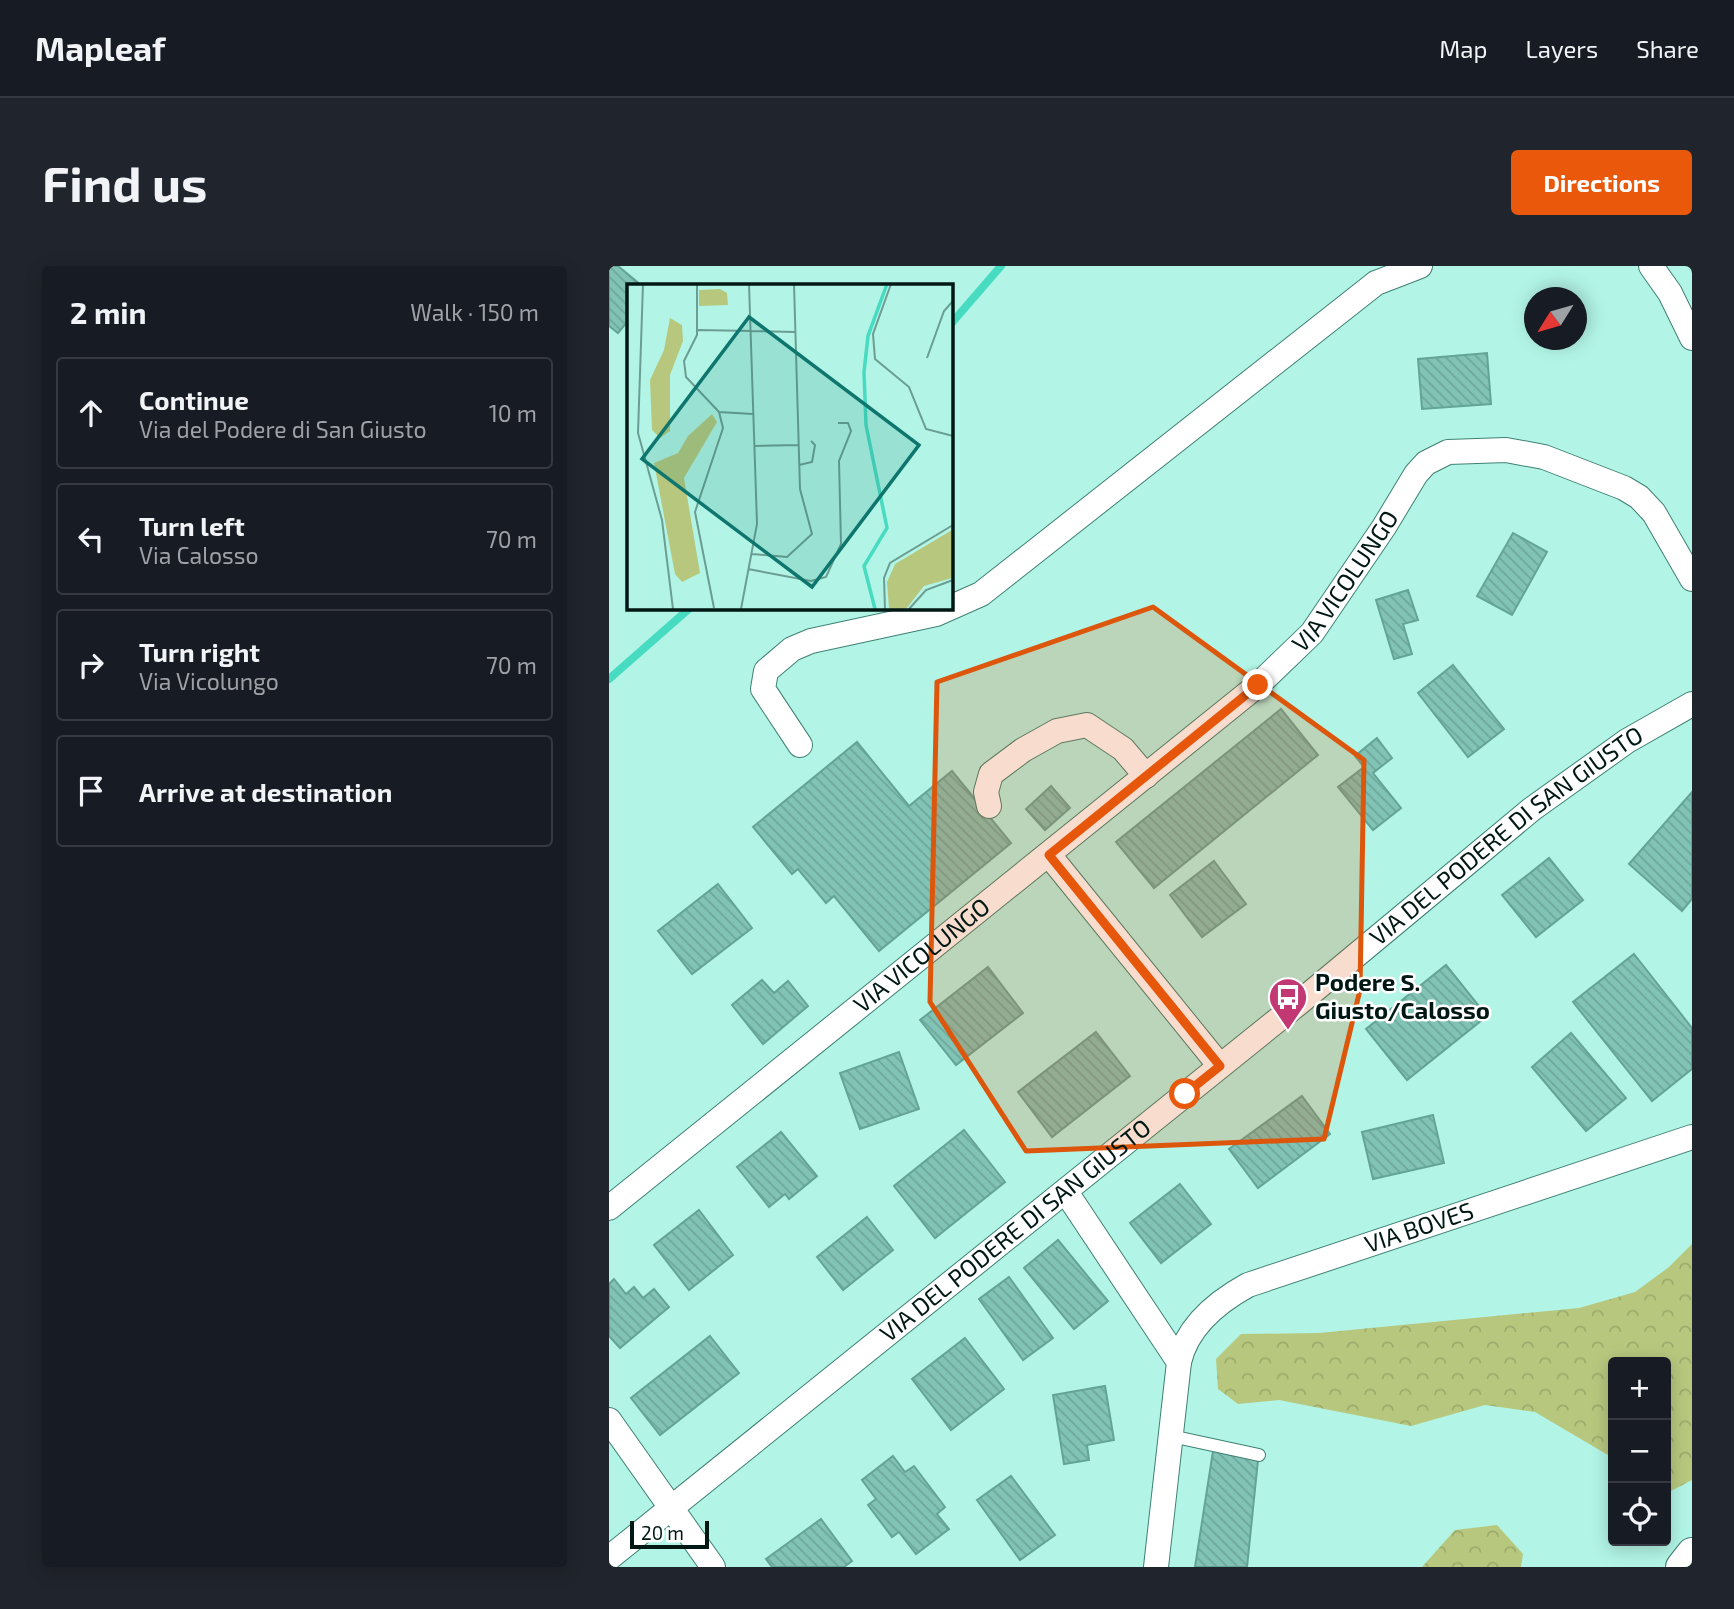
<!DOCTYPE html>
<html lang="en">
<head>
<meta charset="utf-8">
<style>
  :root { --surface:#171b24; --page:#20242c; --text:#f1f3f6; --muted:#9ea1a6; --line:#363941; --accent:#ea580c }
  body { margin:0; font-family:"Exo 2",sans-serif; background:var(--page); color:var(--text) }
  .controls { position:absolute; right:21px; bottom:21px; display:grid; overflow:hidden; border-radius:7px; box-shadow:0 4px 18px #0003 }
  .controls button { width:63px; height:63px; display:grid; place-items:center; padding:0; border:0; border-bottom:2px solid var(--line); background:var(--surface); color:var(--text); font:35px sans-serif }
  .compass { position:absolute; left:915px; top:21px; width:63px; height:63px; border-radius:50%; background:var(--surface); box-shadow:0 4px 18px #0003; rotate:233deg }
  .scale { position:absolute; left:21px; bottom:18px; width:79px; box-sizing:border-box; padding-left:7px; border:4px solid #001814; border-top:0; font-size:19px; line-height:24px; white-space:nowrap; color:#001814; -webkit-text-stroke:5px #fff; paint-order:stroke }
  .stop { position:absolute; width:21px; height:21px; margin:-16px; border:5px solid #ea580c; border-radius:50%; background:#fff }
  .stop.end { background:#ea580c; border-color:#fff; box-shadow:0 2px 7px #0008 }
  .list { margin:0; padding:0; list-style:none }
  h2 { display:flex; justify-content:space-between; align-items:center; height:91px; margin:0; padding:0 28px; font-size:30px }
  h2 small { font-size:23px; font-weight:400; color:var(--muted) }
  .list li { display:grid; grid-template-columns:46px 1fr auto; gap:21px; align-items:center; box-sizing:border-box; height:112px; margin:0 14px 14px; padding:0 14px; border:2px solid var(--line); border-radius:7px }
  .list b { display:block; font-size:26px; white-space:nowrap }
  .list p { margin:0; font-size:23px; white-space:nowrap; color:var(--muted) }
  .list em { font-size:23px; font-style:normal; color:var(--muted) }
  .icon { flex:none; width:38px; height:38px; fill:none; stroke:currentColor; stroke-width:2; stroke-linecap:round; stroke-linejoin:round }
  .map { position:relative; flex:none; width:1083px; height:1301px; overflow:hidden; border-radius:7px }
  header { display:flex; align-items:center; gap:42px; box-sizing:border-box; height:98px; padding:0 35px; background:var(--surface); border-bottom:2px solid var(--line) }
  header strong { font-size:33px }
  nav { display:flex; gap:38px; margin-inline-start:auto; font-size:24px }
  .intro { display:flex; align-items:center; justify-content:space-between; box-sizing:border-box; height:168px; padding:0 42px }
  h1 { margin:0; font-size:49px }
  .button { padding:18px 32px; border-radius:7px; background:var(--accent); color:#fff; font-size:24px; font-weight:700 }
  main { display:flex; gap:42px; padding:0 42px }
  aside { flex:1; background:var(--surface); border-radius:7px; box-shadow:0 4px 18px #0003 }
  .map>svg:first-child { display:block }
  .forest { fill:url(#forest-crowns) }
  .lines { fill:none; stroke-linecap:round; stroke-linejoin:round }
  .stream { stroke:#47dbc2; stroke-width:8 }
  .building { fill:url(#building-back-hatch); stroke:#63a496; stroke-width:2 }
  .service-casing { stroke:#3f8174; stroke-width:14 }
  .minor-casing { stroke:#3f8174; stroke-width:26 }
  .tertiary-casing { stroke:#3f8174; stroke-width:32 }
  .service { stroke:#fff; stroke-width:12 }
  .minor { stroke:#fff; stroke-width:24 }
  .tertiary { stroke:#fff; stroke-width:30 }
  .route { stroke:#ea580c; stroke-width:9 }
  .marked { fill:#dc560c; fill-opacity:0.2; stroke:#dc560c; stroke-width:5; stroke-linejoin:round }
  .labels { text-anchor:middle; stroke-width:5; stroke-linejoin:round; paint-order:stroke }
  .street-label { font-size:24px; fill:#001814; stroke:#fff }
  .poi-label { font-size:24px; font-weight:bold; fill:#001814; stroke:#fff; text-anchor:start }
  .inset-river { fill:none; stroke:#47dbc2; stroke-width:3.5 }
  .inset-road { fill:none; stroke:#6b9d92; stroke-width:2 }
  .view { fill:#0f766e; fill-opacity:0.15; stroke:#0f766e; stroke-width:3.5 }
  .inset-edge { fill:none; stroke:#001814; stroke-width:3.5 }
</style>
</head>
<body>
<header>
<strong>Mapleaf</strong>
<nav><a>Map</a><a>Layers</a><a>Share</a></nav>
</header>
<div class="intro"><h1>Find us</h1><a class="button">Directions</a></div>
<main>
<aside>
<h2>2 min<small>Walk · 150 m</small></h2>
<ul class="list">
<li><svg class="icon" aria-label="ahead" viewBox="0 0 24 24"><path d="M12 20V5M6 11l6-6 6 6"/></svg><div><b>Continue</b><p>Via del Podere di San Giusto</p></div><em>10 m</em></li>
<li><svg class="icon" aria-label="left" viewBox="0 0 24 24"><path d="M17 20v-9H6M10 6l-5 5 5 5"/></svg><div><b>Turn left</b><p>Via Calosso</p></div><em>70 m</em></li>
<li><svg class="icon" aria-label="right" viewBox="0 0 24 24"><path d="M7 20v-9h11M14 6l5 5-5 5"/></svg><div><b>Turn right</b><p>Via Vicolungo</p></div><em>70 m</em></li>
<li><svg class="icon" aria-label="arrive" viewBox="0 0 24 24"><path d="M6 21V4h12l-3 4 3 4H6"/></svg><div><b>Arrive at destination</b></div></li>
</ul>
</aside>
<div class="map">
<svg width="1083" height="1301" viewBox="0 0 1083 1301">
  <defs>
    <pattern id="forest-crowns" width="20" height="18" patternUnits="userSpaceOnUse" patternTransform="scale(1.75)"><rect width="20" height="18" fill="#b7c87e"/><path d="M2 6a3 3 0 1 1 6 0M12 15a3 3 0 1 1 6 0" fill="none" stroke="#9cab6c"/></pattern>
    <pattern id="building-back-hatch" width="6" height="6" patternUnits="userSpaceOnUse" patternTransform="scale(1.75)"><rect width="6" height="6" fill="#81c3b5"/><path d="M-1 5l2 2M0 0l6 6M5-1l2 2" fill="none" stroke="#6ea79b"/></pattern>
  </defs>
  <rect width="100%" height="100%" fill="#b2f5e6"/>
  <g class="forest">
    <path d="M1083,978V1214L1062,1225L1057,1223V1096H1004V1192L926,1146L876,1139L802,1160L670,1134L629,1138L609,1123L607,1093L632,1068L710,1067L970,1042L1026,1026L1060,1001Z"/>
    <path d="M888,1259L914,1288L912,1301H813L846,1264Z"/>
  </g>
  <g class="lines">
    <g class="stream">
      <path d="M341,59L392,0"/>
      <path d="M0,413L82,341"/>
    </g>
  </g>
  <g class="building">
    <path d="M0,0H9L32,19H19V55L9,67L0,60Z"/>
    <path d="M878,87L882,138L813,143L809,93Z"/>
    <path d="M904,267L938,286L903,349L868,330Z"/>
    <path d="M799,324L809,354L794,358L803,388L785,393L767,334Z"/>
    <path d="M844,399L895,463L859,491L809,427Z"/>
    <path d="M672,443L709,489L545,622L507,576Z"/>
    <path d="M768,472L783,492L764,507L792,542L764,564L729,521L755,501L746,490Z"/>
    <path d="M248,476L300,540L343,505L402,577L270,685L225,630L217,637L189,603L183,608L144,561Z"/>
    <path d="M442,520L461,542L436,564L417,543Z"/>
    <path d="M1083,526V633L1073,645L1020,598Z"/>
    <path d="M940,592L974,634L927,671L893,629Z"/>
    <path d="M605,595L637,638L593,671L561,629Z"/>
    <path d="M109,618L143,662L83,708L49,665Z"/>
    <path d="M1025,688L1083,762V803L1043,835L964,736Z"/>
    <path d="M837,699L878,750L798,814L757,763Z"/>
    <path d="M379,701L414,747L347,799L311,754Z"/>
    <path d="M153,714L165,727L179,715L199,740L154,778L123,739Z"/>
    <path d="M487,766L521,810L443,871L409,826Z"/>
    <path d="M962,767L1017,832L977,865L923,801Z"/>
    <path d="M290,786L310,843L251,863L231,807Z"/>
    <path d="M693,830L721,868L649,922L620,883Z"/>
    <path d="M824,849L835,897L764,913L753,866Z"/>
    <path d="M355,864L396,916L326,972L285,920Z"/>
    <path d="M172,866L208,910L180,933L176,928L160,941L128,901Z"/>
    <path d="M571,918L602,958L552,997L521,957Z"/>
    <path d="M90,944L124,989L80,1024L45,979Z"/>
    <path d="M258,951L284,984L234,1024L208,991Z"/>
    <path d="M449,974L499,1035L465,1063L415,1002Z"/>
    <path d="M400,1011L444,1072L414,1094L370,1033Z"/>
    <path d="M5,1013L17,1028L25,1021L34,1032L45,1023L60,1041L11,1082L0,1070V1018Z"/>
    <path d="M101,1070L130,1107L51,1169L22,1132Z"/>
    <path d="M356,1072L395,1123L342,1164L303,1113Z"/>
    <path d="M496,1120L505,1174L478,1179L480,1194L455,1198L444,1129Z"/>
    <path d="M604,1185L649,1194L638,1301H586Z"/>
    <path d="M284,1190L296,1206L305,1200L336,1241L328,1248L340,1263L307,1288L290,1266L283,1271L259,1239L267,1233L253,1214Z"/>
    <path d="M402,1210L446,1269L411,1294L368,1234Z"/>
    <path d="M212,1253L243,1295L235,1301H163L157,1293Z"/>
  </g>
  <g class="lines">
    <g class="service-casing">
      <path id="service" d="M562,1170L650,1189"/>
    </g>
    <g class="minor-casing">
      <g id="minor">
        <path d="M1042,0L1061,27L1083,72"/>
        <path d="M191,479L154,423L157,405L183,383L202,375L327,348L372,328L767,17L811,0"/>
        <path d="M380,540L377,526L382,508L414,484L448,465L478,459L514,483L537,510"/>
        <path d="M440,589L611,800"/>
        <path d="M457,926L570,1096L547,1301"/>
        <path id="s1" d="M0,942L649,419L703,367L775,261L807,208L817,197L839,186L897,184L935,191L1015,222L1030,231L1045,247L1083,313"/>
        <path id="s2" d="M570,1096C578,1061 608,1036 639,1019L1083,871"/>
        <path d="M0,1154L104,1301"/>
        <path id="s3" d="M0,1292L691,736L923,543L1018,475L1083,438"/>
      </g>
    </g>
    <g class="tertiary-casing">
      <path id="tertiary" d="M1072,1301L1083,1287"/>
    </g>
    <use href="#service" class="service"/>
    <use href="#minor" class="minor"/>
    <use href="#tertiary" class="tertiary"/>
  </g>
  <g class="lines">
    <path class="route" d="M576,828L611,800L440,589L649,419"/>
  </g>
  <path class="marked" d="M544,341L755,494L751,724L715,873L417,885L321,736L328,416Z"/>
  <defs>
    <g id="bus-pin" transform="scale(2.0125)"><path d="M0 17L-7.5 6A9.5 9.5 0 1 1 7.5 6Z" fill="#c23872" stroke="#fff"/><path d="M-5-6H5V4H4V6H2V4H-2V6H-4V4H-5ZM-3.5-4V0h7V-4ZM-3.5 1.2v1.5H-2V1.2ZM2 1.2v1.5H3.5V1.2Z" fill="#fff"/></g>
  </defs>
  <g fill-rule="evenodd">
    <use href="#bus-pin" x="679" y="731"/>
  </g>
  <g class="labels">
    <g class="street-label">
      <text dy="8" stroke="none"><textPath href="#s1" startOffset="970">VIA VICOLUNGO</textPath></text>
      <text dy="8" stroke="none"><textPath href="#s3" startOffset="1152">VIA DEL PODERE DI SAN GIUSTO</textPath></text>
      <text dy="8" stroke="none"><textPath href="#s1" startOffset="402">VIA VICOLUNGO</textPath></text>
      <text dy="8" stroke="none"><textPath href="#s2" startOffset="287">VIA BOVES</textPath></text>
      <text dy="8" stroke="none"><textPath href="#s3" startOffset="522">VIA DEL PODERE DI SAN GIUSTO</textPath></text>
    </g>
    <g class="poi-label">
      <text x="706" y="725">Podere S.<tspan x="706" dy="28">Giusto/Calosso</tspan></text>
    </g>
  </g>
  <g transform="translate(18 18)">
    <rect width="326" height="326" fill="#b2f5e6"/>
    <path d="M93,5L100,9L101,21L72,22V6Z" fill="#b7c87e"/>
    <path d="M43,34L55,41L56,57L43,91V147L33,154L25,146L23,96L37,66ZM85,130L90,138L57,194L73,289L55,298L48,290L27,179L51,169L61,152ZM325,246V294L297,302L279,325H262L260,298L268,280Z" fill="#b7c87e"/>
    <path class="inset-river" d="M248,325L237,282L260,244L239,141L237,88L241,52L260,0"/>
    <path class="inset-road" d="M16,0L11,149L35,236L46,325M70,0V51L57,77L59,93L92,128L126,130M264,0L246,50L248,75L282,103L299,145L326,152M71,46L168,48M300,74L317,27L326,17M127,162L172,161M172,181L185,178L188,161L184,157M125,270L160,273L185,250L173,205L167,0M121,285L184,297L199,293L214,260L212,177L224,147L221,139H211M87,324L68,228L96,144L92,128M114,325L130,240L122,0M258,325L257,294L263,279L326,241M282,325L299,306L326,296"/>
    <path class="view" d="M122,33L292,161L185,303L15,175Z"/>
    <rect width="326" height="326" class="inset-edge"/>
  </g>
</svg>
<div class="controls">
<button>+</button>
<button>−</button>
<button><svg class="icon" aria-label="locate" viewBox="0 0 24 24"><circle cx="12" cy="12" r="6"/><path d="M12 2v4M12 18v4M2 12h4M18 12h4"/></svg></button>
</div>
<svg class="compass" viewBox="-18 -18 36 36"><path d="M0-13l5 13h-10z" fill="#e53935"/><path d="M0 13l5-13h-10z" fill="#9ea1a6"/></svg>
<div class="scale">20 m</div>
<div class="stop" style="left:576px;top:828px"></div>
<div class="stop end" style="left:649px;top:419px"></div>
</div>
</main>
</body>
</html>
